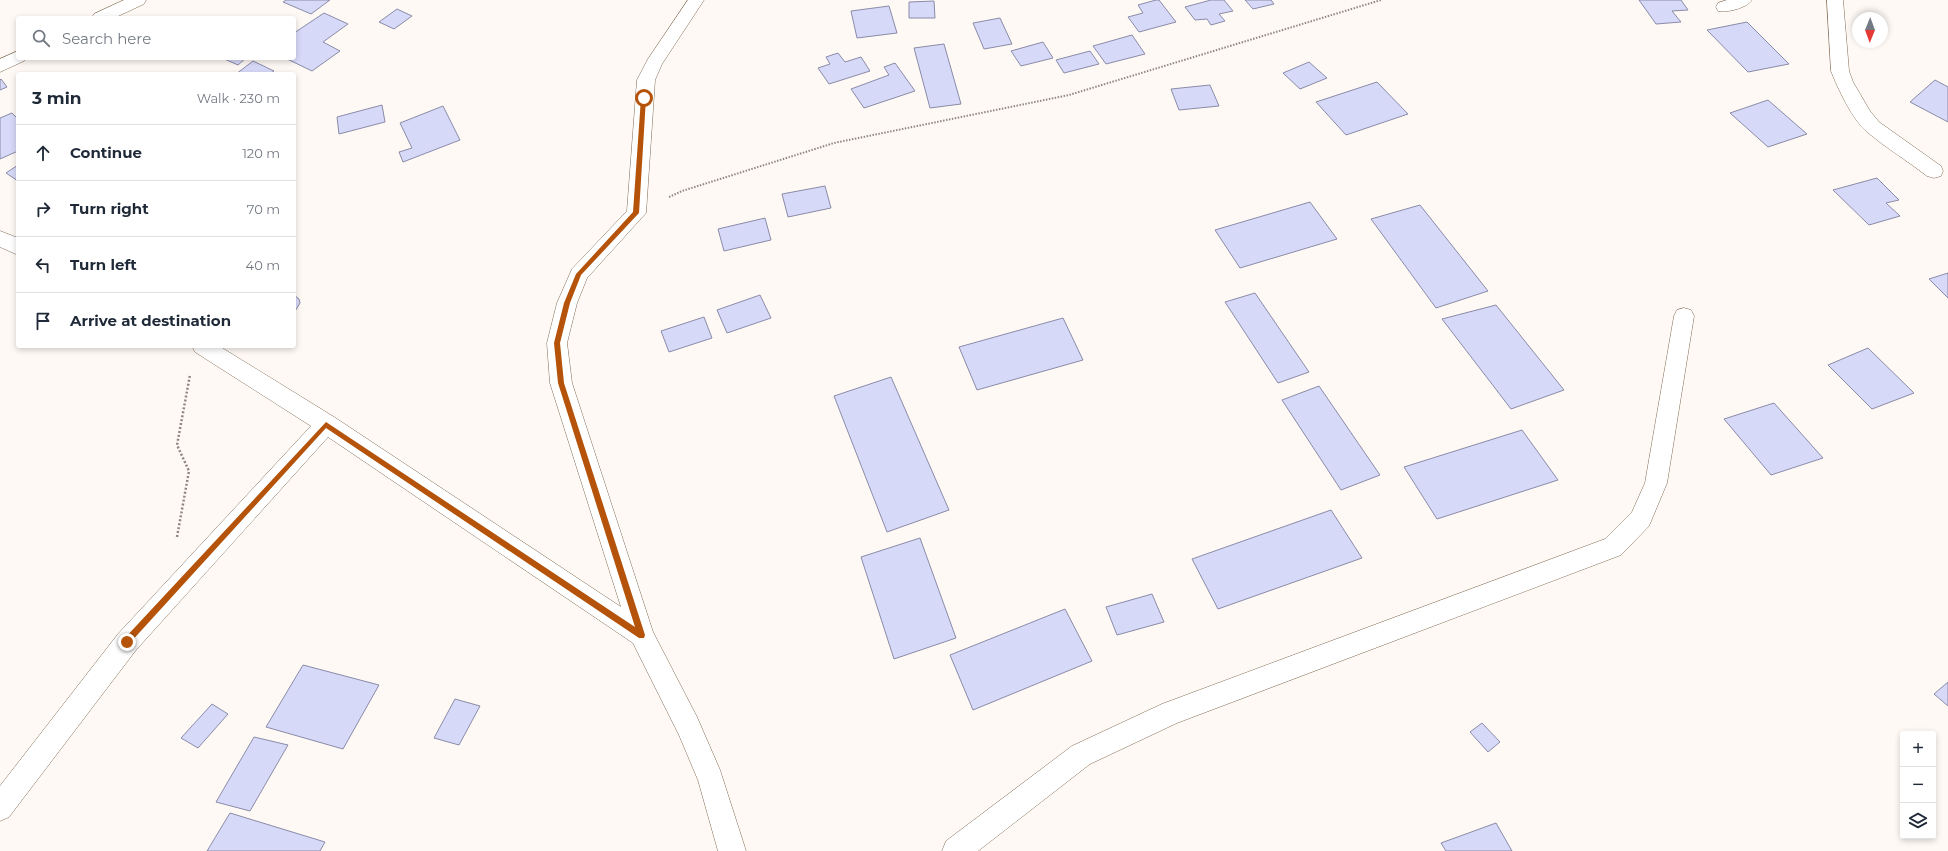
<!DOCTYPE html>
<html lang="en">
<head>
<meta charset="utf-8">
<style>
  :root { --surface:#fff; --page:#f2f2f3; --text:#1f2937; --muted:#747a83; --line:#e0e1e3 }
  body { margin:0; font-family:Montserrat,sans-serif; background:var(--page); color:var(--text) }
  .controls { position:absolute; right:12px; bottom:12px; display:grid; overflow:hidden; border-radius:4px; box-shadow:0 2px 6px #0003 }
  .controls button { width:36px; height:36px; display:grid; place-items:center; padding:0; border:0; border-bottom:1px solid var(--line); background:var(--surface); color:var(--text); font:20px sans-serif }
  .compass { position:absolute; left:1852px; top:12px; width:36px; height:36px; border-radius:50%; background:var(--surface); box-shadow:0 2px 6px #0003; rotate:181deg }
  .stop { position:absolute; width:12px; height:12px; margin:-9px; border:3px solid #b45309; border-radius:50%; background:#fff }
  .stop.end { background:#b45309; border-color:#fff; box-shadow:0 1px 4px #0008 }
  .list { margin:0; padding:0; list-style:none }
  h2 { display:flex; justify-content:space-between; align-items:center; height:52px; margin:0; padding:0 16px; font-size:17px }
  h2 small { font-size:13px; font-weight:400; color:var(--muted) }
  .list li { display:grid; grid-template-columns:26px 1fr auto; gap:12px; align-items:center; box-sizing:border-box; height:56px; padding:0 16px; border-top:1px solid var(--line) }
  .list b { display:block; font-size:15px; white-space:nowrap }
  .list em { font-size:13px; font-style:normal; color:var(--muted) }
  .icon { flex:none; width:22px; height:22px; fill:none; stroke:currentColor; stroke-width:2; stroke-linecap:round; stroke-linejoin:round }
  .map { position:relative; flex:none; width:1948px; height:851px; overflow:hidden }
  .search { position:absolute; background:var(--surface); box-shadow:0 2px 6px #0003; left:16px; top:16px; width:280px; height:44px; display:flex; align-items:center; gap:10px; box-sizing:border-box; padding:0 14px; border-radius:4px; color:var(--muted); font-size:15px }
  .panel { position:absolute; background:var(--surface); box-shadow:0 2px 6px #0003; left:16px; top:72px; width:280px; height:276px; border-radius:4px }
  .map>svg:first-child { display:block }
  .building { fill:#d7d9f8; stroke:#8a8ba8 }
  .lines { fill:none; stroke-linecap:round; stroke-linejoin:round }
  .street-casing { stroke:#806b54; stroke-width:1 }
  .path-far1 { stroke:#8f8881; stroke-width:2; stroke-dasharray:1.5 1.5; stroke-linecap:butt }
  .path { stroke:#8f8881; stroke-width:2.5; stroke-dasharray:2 2; stroke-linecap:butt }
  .street { fill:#fff; fill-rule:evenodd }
  .route { fill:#b45309 }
</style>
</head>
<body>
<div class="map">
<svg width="1948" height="851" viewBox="0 0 1948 851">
  <rect width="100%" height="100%" fill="#fef9f4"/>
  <g class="building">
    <path d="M286,0H330L311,14L283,2Z"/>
    <path d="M1156,0H1159L1176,22L1139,32L1128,17L1143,13L1138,5Z"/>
    <path d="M1211,0H1224L1233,11L1219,14L1225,21L1211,25L1207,19L1195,20L1185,7Z"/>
    <path d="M1245,0H1271L1274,4L1253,9Z"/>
    <path d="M1639,0H1681L1688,10L1672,11L1681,22L1656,24Z"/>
    <path d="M934,1L935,18H909V2Z"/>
    <path d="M889,6L897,33L857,38L851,11Z"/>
    <path d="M397,9L412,16L394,29L379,22Z"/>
    <path d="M324,13L348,24L323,42L340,51L312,71L285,58H294V33Z"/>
    <path d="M1000,18L1012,44L984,49L973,23Z"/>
    <path d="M1747,22L1789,64L1748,72L1707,30Z"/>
    <path d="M1132,35L1145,54L1106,64L1093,46Z"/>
    <path d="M1043,42L1053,58L1021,66L1011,51Z"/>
    <path d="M944,44L961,104L930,108L914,48Z"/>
    <path d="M1090,51L1099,64L1064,73L1056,60Z"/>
    <path d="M838,53L845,62L861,57L870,71L829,84L818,68L830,64L826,57Z"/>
    <path d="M222,58H246L238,65Z"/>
    <path d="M253,61L274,71L270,74H236Z"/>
    <path d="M1309,62L1327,78L1300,89L1283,73Z"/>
    <path d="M895,63L915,91L864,108L851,89L889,75L884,67Z"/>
    <path d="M1,79L7,87L0,90V80Z"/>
    <path d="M1935,80L1948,87V122L1910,102Z"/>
    <path d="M1377,82L1408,114L1346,135L1316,102Z"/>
    <path d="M1210,85L1219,106L1179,110L1171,89Z"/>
    <path d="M1768,100L1807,134L1768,147L1730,113Z"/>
    <path d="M382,105L385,122L339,134L337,117Z"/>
    <path d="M443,106L460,140L403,162L399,152L412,148L400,123Z"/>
    <path d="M12,113L18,119V151L0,159V118Z"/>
    <path d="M18,165V181L6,173Z"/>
    <path d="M1877,178L1899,200L1886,203L1900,216L1869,225L1833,190Z"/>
    <path d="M825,186L831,208L788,217L782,194Z"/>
    <path d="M1310,202L1337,239L1240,268L1215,230Z"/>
    <path d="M1420,205L1488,291L1436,308L1371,219Z"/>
    <path d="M765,218L771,240L724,251L718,229Z"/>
    <path d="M1948,273V298L1929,279Z"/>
    <path d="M1255,293L1309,372L1278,383L1225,302Z"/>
    <path d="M294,295L299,299L300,303L294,313Z"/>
    <path d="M760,295L771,318L727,333L717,310Z"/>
    <path d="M1496,305L1564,390L1511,409L1442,319Z"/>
    <path d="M704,317L712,338L669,352L661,331Z"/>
    <path d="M1063,318L1083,360L977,390L959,347Z"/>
    <path d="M1868,348L1914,393L1872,409L1828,365Z"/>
    <path d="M891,377L949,510L887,532L834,396Z"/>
    <path d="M1319,386L1380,475L1341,490L1282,400Z"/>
    <path d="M1774,403L1823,458L1771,475L1724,419Z"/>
    <path d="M1522,430L1558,480L1437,519L1404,467Z"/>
    <path d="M1331,510L1362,558L1218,609L1192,559Z"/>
    <path d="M920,538L956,638L894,659L861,557Z"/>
    <path d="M1152,594L1164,622L1117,635L1106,607Z"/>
    <path d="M1065,609L1092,661L973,710L950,655Z"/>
    <path d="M303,665L379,685L343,749L266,727Z"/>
    <path d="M1948,682V706L1934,694Z"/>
    <path d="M455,699L480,706L459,745L434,738Z"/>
    <path d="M212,704L228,714L198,748L181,738Z"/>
    <path d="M1482,723L1500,742L1488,752L1470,732Z"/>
    <path d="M254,737L288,745L250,811L216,802Z"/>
    <path d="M230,813L325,842L320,851H207Z"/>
    <path d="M1496,823L1512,851H1446L1441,843Z"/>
  </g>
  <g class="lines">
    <g class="street-casing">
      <g id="street">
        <path d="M124,0H146L144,4L114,18H92L94,14Z"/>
        <path d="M688,0H704L662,64L655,80L646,213L587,278L577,303L567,343L572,383L653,632L697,717L720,770L746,851H718L698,780L679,735L633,643L328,437L136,650L9,817L0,821V786L118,634L311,426L195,352L192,346H219L334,417L621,607L550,383L547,343L557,303L572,269L627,211L637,80L648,59Z"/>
        <path d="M1727,0H1752C1747,8 1727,13 1718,11L1716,7L1718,3Z"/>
        <path d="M1827,0H1843L1849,71L1853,82L1870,111L1879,122L1941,166L1943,171L1941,176L1934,178L1927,176C1908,161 1886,148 1867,132C1852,119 1838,89 1831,71Z"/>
        <path d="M18,51V58H26L24,61L0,72V59Z"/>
        <path d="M0,231L18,238V255L0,247Z"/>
        <path d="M1684,308L1691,310L1694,316L1667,483L1649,526L1621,555L1177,723L1090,764L978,851H942L946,841L1072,746L1162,704L1605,539L1632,512L1645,483L1674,316L1677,310Z"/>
      </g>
    </g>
    <path class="path-far1" d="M669,197L682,191L834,143L1069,95L1381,0"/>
    <path class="path" d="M177,537L189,471L177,445L190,375"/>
    <use href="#street" class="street"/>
  </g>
  <path class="route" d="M644,96L646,98L639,213L581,275L570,303L560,343L564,383L645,635L644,638H639L326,428L129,644H124V639L326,422L635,627L558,383L554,343L564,303L576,274L633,212L641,98Z"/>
</svg>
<div class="controls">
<button>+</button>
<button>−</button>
<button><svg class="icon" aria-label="layers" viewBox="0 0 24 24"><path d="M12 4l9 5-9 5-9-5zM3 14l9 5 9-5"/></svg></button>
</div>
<svg class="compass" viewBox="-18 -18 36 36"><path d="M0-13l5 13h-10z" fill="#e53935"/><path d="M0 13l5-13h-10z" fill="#747a83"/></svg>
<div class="stop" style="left:644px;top:98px"></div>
<div class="stop end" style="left:127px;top:642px"></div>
<div class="search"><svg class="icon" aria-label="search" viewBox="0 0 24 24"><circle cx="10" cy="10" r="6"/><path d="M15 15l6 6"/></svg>Search here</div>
<section class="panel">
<h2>3 min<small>Walk · 230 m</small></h2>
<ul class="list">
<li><svg class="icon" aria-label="ahead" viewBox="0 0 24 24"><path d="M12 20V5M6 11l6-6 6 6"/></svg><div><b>Continue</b></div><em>120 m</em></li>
<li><svg class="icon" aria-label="right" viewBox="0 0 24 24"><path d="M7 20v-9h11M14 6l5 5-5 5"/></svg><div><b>Turn right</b></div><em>70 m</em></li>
<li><svg class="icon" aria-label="left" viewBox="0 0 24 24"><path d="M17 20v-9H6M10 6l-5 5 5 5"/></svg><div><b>Turn left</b></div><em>40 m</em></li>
<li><svg class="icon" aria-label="arrive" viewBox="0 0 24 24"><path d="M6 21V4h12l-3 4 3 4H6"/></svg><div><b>Arrive at destination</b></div></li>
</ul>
</section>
</div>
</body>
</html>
